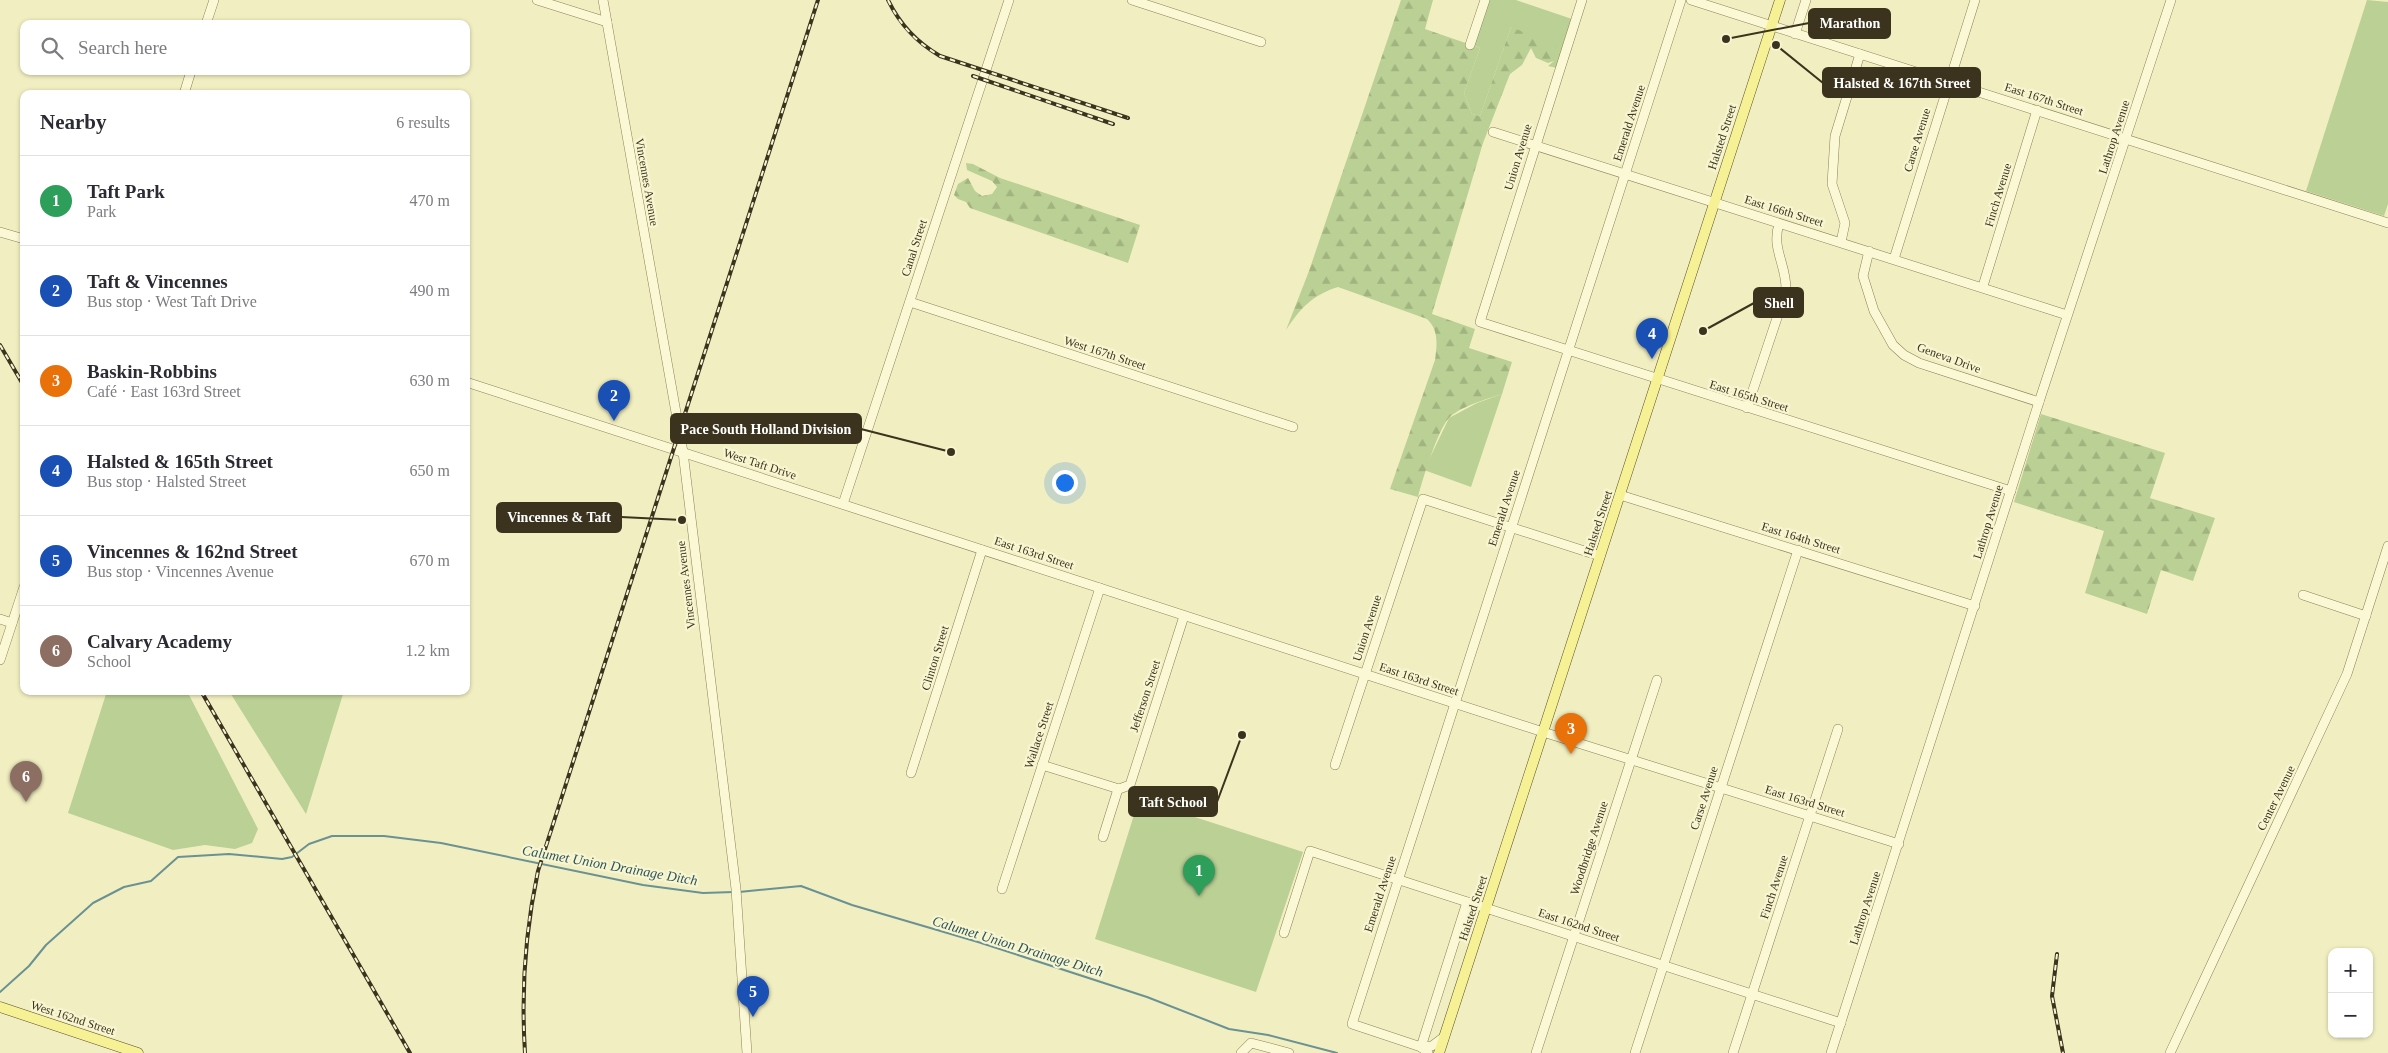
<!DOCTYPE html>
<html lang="en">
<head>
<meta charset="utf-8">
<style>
  :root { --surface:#fff; --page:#f2f2f3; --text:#2b2b33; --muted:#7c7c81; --line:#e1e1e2; --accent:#0b8043 }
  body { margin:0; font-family:"Times New Roman",serif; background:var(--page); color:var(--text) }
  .controls { position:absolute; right:15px; bottom:15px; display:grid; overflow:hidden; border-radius:10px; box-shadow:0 1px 4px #0004 }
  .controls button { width:45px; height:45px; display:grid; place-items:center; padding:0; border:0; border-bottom:1px solid var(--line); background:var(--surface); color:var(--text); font:25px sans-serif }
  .you { position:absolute; left:1064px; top:482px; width:18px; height:18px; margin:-12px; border:4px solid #fff; border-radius:50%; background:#1a73e8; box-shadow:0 0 0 8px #1a73e833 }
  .badge { display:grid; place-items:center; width:32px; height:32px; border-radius:50%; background:var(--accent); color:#fff; font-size:16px; font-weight:700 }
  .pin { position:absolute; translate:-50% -41px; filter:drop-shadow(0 1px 2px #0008) }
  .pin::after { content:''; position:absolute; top:26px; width:18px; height:15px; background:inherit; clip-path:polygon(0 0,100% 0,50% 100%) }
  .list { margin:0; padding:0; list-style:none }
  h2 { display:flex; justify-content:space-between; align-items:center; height:65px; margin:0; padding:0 20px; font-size:21px }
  h2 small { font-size:16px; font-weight:400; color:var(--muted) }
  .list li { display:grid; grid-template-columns:32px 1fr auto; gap:15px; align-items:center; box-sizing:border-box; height:90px; padding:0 20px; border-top:1px solid var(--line) }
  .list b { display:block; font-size:19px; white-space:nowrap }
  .list p { margin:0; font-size:16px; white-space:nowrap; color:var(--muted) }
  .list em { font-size:16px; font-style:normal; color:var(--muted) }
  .icon { flex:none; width:28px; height:28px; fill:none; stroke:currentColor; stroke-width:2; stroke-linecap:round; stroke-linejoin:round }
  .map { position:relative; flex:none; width:2388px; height:1053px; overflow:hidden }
  .search { position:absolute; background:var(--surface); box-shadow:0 1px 4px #0004; left:20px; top:20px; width:450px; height:55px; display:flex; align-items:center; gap:12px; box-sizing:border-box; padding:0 18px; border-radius:10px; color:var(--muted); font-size:19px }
  .panel { position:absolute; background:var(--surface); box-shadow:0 1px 4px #0004; left:20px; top:90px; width:450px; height:605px; border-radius:10px }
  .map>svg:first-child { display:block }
  .green { fill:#bad094 }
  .forest { fill:url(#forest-firs) }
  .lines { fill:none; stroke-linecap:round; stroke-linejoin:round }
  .stream { stroke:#6a9292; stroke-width:2 }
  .minor-casing { stroke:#8c8157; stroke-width:10 }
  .major-casing { stroke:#5a4d2c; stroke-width:11 }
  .minor { stroke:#fbf9d5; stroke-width:9 }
  .major { stroke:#f7f196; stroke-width:10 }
  .rail-casing { stroke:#3b331d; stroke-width:4 }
  .rail { stroke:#f8f6d1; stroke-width:2; stroke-dasharray:5.5; stroke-linecap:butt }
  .labels { text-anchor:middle; stroke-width:4.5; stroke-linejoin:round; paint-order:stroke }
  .street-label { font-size:12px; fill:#3b331d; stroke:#f8f6d1 }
  .water-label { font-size:14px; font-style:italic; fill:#2b535c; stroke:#f8f6d1 }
  .leader { fill:none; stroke:#3b331d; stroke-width:2 }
  .callout-dot { fill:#3b331d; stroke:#f8f6d1; stroke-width:2 }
  .callout { fill:#3b331d; stroke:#3b331d; stroke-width:2 }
  .callout-label { font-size:14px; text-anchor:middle; font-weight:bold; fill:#fff }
</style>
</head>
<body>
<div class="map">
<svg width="2388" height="1053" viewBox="0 0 2388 1053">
  <defs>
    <pattern id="forest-firs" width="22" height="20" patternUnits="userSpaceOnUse" patternTransform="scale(1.25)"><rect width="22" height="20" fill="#bad094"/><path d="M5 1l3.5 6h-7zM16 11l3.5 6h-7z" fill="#a1b37f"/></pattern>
  </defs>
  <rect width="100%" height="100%" fill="#f1efc1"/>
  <g class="green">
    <path d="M1488,0H1516L1572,19L1557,68L1548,66L1554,61L1511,27L1480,116L1472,114L1464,93L1480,48L1473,45Z"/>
    <path d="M2367,0L2388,2V204L2384,216L2306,191Z"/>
    <path d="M1502,394L1471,487L1424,470L1449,418L1477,403Z"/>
    <path d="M107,691H187L258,829L252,843L235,849L205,845L173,850L68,813Z"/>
    <path d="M229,691H344L306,814Z"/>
    <path d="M1139,799L1303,852L1256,992L1095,939Z"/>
  </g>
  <g class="forest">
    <path d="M1401,0H1433L1425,29L1480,48L1464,93L1472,114L1480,116L1511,27L1556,45L1557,51L1554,61L1548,63L1536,58L1531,48L1522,65L1510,74L1483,143L1432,314L1475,329L1469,348L1512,362L1502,394C1487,399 1459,407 1449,418C1438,429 1422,481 1418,497L1390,489L1435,360C1437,345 1439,330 1427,319L1338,287C1312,295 1300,309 1286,330L1309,271Z"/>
    <path d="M966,163L973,164L1000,178L1140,225L1128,263L970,208L966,202L958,199L954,195L958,184L968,178L975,191L982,196L992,194L997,187L992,181L967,170Z"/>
    <path d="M2041,414L2165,453L2150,498L2215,518L2193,581L2161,570L2147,614L2085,593L2104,531L2014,502Z"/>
  </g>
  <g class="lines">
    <g class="stream">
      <path d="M739,892L801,886L852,905L978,942L1147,997L1229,1029L1268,1035L1337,1053"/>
      <path d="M0,992L29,966L46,945L93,903L124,887L151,881L178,857L229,854L282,859L292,857L309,844L332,836H384L441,843L643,885L703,893L734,892"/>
    </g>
    <g class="minor-casing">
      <g id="minor">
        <path d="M537,0L607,22"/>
        <path d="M603,0L683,452L736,889L747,1053"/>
        <path d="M1132,0L1261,42"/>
        <path d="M1582,0L1480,322L2011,491"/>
        <path d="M1691,0L2388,223"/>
        <path d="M206,24L214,0"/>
        <path d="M1795,34L1806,0"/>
        <path d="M1470,45L1485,0"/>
        <path d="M184,94L191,71"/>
        <path d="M1493,132L2067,315"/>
        <path d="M0,232L24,239"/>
        <path d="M1841,242L1845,223L1832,184L1835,136L1860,54"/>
        <path d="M1869,251L1863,276L1874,311L1893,345L1904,355L1919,363L2039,402"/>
        <path d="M1894,259L1975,0"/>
        <path d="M1983,286L2037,110"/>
        <path d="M910,302L1293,427"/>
        <path d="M466,382L1543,732L1899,844"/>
        <path d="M1747,408L1786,291C1787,265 1771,249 1779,224"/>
        <path d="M1620,495L1975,606"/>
        <path d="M843,504L1009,0"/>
        <path d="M2303,595L2366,616"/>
        <path d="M0,619L12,623"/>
        <path d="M0,660L24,587"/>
        <path d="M1042,765L1119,789L1130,785L1184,616"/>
        <path d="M1335,765L1423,499L1600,556"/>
        <path d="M911,773L982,550"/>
        <path d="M1103,837L1118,789"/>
        <path d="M1002,889L1100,588"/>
        <path d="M1284,933L1310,851L1841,1023"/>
        <path d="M1421,1047L1467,902"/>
        <path d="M1421,1047L1432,1046L1444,1037"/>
        <path d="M1241,1053L1251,1043L1289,1053"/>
        <path d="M1428,1053L1421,1047L1352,1024L1681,0"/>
        <path d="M1536,1053L1657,680"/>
        <path d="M1635,1053L1798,550"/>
        <path d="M1733,1053L1838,729"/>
        <path d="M1831,1053L2039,402L2171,0"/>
        <path d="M2170,1053L2347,674L2388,546"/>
      </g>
    </g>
    <g class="major-casing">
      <g id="major">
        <path d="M0,1007L138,1053"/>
        <path d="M1439,1053L1780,0"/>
      </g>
    </g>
    <use href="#minor" class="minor"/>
    <use href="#major" class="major"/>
    <g class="rail-casing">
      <g id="rail">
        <path d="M888,0C900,25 916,42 940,56L1128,118"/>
        <path d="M973,76L1113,124"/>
        <path d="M0,345L24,386"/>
        <path d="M201,691L410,1053"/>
        <path d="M2057,954L2052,996L2063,1053"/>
        <path d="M525,1053C521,991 525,932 538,871L818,0"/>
      </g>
    </g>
    <use href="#rail" class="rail"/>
  </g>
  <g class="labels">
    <g class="street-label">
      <text transform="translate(2044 99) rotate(18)" y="4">East 167th Street</text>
      <text transform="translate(1629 123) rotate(-72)" y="4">Emerald Avenue</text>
      <text transform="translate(1722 137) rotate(-72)" y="4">Halsted Street</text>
      <text transform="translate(2114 137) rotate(-72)" y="4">Lathrop Avenue</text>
      <text transform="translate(1917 140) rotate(-73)" y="4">Carse Avenue</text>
      <text transform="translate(1518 157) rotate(-73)" y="4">Union Avenue</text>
      <text transform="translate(647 182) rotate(80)" y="4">Vincennes Avenue</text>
      <text transform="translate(1998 195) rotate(-73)" y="4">Finch Avenue</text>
      <text transform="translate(1784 211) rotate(17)" y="4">East 166th Street</text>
      <text transform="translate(914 248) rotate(-72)" y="4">Canal Street</text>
      <text transform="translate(1105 353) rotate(18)" y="4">West 167th Street</text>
      <text transform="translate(1949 358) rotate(20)" y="4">Geneva Drive</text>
      <text transform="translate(1749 396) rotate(17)" y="4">East 165th Street</text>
      <text transform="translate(760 464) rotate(18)" y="4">West Taft Drive</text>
      <text transform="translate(1504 508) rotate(-72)" y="4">Emerald Avenue</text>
      <text transform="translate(1988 522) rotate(-73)" y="4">Lathrop Avenue</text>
      <text transform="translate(1598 523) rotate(-72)" y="4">Halsted Street</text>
      <text transform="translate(1801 538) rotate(17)" y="4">East 164th Street</text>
      <text transform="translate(1034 553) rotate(18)" y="4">East 163rd Street</text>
      <text transform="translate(686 585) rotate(-97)" y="4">Vincennes Avenue</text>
      <text transform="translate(1367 628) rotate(-72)" y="4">Union Avenue</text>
      <text transform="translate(935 658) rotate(-73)" y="4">Clinton Street</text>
      <text transform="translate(1419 679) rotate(18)" y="4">East 163rd Street</text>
      <text transform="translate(1145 696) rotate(-72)" y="4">Jefferson Street</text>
      <text transform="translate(1039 735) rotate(-72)" y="4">Wallace Street</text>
      <text transform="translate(1704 798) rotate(-72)" y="4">Carse Avenue</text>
      <text transform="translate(2276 798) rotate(-64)" y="4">Center Avenue</text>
      <text transform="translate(1805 801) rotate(17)" y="4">East 163rd Street</text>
      <text transform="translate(1589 848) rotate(-72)" y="4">Woodbridge Avenue</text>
      <text transform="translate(1774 887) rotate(-72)" y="4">Finch Avenue</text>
      <text transform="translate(1380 894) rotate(-72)" y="4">Emerald Avenue</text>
      <text transform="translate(1473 908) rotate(-72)" y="4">Halsted Street</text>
      <text transform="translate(1865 908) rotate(-72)" y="4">Lathrop Avenue</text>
      <text transform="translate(1579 925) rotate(18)" y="4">East 162nd Street</text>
      <text transform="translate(73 1018) rotate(18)" y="4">West 162nd Street</text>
    </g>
    <g class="water-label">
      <text transform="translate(610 865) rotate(10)" y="5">Calumet Union Drainage Ditch</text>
      <text transform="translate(1018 946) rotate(17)" y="5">Calumet Union Drainage Ditch</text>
    </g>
  </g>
  <path class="leader" d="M1726 39L1809 23M1776 45L1823 83M1703 331L1754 303M951 452L861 429M682 520L621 517M1242 735L1217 802"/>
  <g class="callout-dot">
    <circle cx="1726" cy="39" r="5"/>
    <circle cx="1776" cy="45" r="5"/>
    <circle cx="1703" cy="331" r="5"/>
    <circle cx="951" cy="452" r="5"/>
    <circle cx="682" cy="520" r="5"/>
    <circle cx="1242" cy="735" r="5"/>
  </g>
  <g class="callout">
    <rect x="1809" y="9" width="81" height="29" rx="5"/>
    <rect x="1823" y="68" width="157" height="29" rx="5"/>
    <rect x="1754" y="288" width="49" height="29" rx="5"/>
    <rect x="671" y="414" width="190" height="29" rx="5"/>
    <rect x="497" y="503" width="124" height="29" rx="5"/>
    <rect x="1129" y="787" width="88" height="29" rx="5"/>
  </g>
  <g class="callout-label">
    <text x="1850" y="28">Marathon</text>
    <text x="1902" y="88">Halsted &amp; 167th Street</text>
    <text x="1779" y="308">Shell</text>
    <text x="766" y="434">Pace South Holland Division</text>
    <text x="559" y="522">Vincennes &amp; Taft</text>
    <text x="1173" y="807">Taft School</text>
  </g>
</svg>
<div class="controls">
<button>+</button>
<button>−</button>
</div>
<div class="you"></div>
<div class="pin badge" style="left:1199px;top:896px;background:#2e9e5b">1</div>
<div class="pin badge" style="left:614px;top:421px;background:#1a4fb4">2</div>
<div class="pin badge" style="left:1571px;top:754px;background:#e8710a">3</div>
<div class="pin badge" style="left:1652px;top:359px;background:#1a4fb4">4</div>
<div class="pin badge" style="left:753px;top:1017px;background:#1a4fb4">5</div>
<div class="pin badge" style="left:26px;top:802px;background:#8d6e63">6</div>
<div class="search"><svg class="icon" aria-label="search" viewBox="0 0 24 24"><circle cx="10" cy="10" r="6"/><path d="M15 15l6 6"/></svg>Search here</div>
<section class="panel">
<h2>Nearby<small>6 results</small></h2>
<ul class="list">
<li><span class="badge" style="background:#2e9e5b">1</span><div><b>Taft Park</b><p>Park</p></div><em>470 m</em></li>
<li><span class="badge" style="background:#1a4fb4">2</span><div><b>Taft &amp; Vincennes</b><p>Bus stop · West Taft Drive</p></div><em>490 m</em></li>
<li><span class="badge" style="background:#e8710a">3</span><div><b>Baskin-Robbins</b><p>Café · East 163rd Street</p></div><em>630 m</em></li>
<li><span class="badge" style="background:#1a4fb4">4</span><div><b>Halsted &amp; 165th Street</b><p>Bus stop · Halsted Street</p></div><em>650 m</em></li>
<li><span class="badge" style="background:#1a4fb4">5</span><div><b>Vincennes &amp; 162nd Street</b><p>Bus stop · Vincennes Avenue</p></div><em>670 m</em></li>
<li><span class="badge" style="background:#8d6e63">6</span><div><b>Calvary Academy</b><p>School</p></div><em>1.2 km</em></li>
</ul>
</section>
</div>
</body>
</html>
